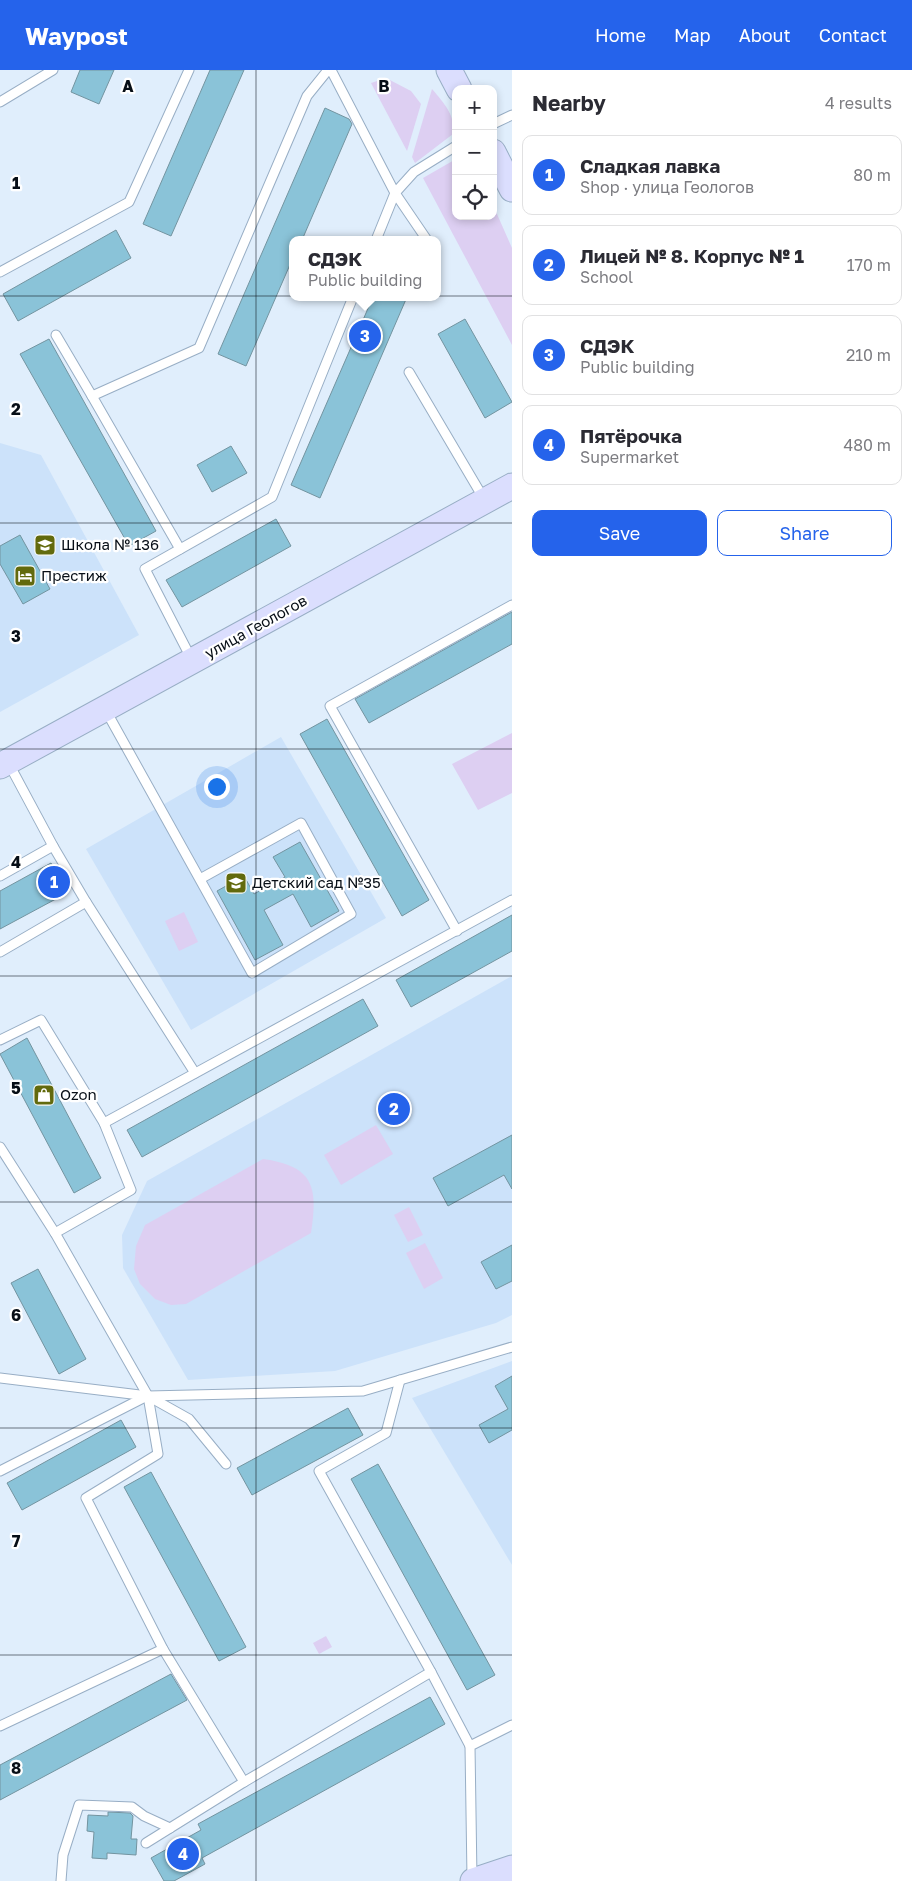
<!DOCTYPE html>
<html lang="en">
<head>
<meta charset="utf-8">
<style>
  :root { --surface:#fff; --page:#f7f7f7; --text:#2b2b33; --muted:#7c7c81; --line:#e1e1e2; --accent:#2563eb }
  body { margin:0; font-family:"Golos Text",sans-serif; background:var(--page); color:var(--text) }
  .controls { position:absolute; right:15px; top:15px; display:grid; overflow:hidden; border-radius:10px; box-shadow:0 2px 8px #0003 }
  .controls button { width:45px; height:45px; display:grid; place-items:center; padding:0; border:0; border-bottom:1px solid var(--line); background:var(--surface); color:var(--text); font:25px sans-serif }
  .you { position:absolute; left:216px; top:716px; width:18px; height:18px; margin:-12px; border:4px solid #fff; border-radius:50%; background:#1a73e8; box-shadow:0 0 0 8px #1a73e833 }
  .badge { display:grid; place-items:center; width:32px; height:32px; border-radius:50%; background:var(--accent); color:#fff; font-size:16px; font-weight:700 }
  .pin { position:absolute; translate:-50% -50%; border:2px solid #fff; box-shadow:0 1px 5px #0006 }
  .popup { position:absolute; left:289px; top:166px; width:152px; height:65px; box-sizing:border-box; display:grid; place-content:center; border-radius:10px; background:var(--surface); filter:drop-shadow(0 1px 4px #0005); font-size:16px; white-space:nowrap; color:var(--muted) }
  .popup b { font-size:19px; color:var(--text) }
  .popup::after { content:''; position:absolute; left:50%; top:100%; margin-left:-10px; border:10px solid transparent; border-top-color:var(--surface) }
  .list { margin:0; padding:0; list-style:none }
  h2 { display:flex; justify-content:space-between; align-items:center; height:65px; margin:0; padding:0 20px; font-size:21px }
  h2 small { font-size:16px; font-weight:400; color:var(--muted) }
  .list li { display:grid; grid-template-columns:32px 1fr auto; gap:15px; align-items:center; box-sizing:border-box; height:80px; margin:0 10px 10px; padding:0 10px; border:1px solid var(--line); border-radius:10px }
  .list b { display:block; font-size:19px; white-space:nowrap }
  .list p { margin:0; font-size:16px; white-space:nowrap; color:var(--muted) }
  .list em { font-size:16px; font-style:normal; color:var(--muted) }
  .actions { display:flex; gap:10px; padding:15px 20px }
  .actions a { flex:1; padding:11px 0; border:1px solid var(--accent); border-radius:10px; text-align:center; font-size:18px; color:var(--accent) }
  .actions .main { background:var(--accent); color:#fff }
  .icon { flex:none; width:28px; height:28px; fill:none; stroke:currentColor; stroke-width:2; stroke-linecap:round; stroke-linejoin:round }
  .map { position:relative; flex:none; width:512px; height:1811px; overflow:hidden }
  header { display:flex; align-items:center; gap:30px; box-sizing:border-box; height:70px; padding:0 25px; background:var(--accent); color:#fff }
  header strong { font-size:24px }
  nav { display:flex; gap:28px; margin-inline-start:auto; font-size:18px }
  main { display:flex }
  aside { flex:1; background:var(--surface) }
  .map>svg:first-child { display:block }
  .built { fill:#cce2fa }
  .green { fill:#ddcff2 }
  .building { fill:#8ac3d8; stroke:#7394a0 }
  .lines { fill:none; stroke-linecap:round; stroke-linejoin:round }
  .lane-casing { stroke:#98aec5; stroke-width:11 }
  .secondary-casing { stroke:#98aec5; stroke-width:27 }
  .lane { stroke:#fff; stroke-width:9 }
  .secondary { stroke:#dbdefe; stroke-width:25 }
  .grid { fill:none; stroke:#070e16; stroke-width:1; stroke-opacity:0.55 }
  .labels { text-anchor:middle; stroke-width:4.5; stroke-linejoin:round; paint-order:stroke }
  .poi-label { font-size:15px; fill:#070e16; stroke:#fff; text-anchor:start }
  .street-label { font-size:15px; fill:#070e16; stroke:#fff }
  .grid-label { font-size:16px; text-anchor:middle; font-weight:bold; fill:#070e16; stroke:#fff; stroke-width:4.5; stroke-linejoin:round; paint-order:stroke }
</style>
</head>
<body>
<header>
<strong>Waypost</strong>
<nav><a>Home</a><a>Map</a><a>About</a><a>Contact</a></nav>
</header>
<main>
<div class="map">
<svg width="512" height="1811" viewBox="0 0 512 1811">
  <rect width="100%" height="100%" fill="#e0eefc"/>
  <g class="built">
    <path d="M0,373L41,385L139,565L0,642Z"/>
    <path d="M281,667L386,848L191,960L86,779Z"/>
    <path d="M512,906V1245L496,1253L335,1301L188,1310L123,1198L122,1165L147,1111Z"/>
    <path d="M512,1291V1495L412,1328Z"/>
  </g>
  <g class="green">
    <path d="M386,8L411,21L421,34L407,81L371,13Z"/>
    <path d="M432,19C444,33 456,46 453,64L415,93L412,87Z"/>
    <path d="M456,89V146H493V135L512,178V275L423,108Z"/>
    <path d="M512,663V723L478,740L452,694Z"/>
    <path d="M184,842L198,872L179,881L165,851Z"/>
    <path d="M376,1055L393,1084L341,1115L324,1085Z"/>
    <path d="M263,1089C314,1096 318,1117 311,1163L186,1234L171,1235L155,1229L140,1214L134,1199L136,1176L145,1155Z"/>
    <path d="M409,1137L423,1165L408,1172L394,1145Z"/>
    <path d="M425,1173L443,1208L424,1219L406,1183Z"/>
    <path d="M326,1566L332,1577L319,1584L313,1573Z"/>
  </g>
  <g class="building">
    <path d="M80,0H114L99,34L71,22Z"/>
    <path d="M210,0H244L171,166L143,154Z"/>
    <path d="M325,38L349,49L352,54L302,170H292V190L246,296L218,284Z"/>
    <path d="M116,160L131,188L18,251L3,224Z"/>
    <path d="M373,227H407L320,428L291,415Z"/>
    <path d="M465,249L512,332L485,348L438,264Z"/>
    <path d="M49,269L156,461L129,476L20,284Z"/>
    <path d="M231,376L247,403L212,422L197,395Z"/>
    <path d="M276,449L291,476L182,537L166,510Z"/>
    <path d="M20,465L50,519L23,534L0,494V476Z"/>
    <path d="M512,542V574L369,653L355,629Z"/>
    <path d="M327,649L429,830L402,846L300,664Z"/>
    <path d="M300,772L339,841L311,857L293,824L264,840L283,875L255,890L217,821L244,806L254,824L285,807L273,787Z"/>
    <path d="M51,793L67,823L0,859V821Z"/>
    <path d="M512,845V881L411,937L396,910Z"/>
    <path d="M363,929L378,956L142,1087L127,1060Z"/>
    <path d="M27,968L101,1108L74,1123L0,984Z"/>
    <path d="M512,1065V1119L504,1105L448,1136L433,1108Z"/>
    <path d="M512,1175V1211L496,1219L481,1192Z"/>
    <path d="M38,1199L86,1289L59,1304L11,1213Z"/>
    <path d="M512,1306V1360L489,1373L479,1355L508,1339L495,1316Z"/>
    <path d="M348,1338L363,1365L252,1425L237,1398Z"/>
    <path d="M121,1350L136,1377L22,1440L7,1413Z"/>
    <path d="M378,1394L495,1605L467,1620L351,1409Z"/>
    <path d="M151,1402L246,1577L219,1591L124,1417Z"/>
    <path d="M171,1604L187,1630L0,1730V1695Z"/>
    <path d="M430,1627L445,1654L202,1788L205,1794L174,1811H164L151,1788L201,1760L198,1754Z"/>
    <path d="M108,1742L130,1743L133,1746L131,1769H137L136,1785L107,1783V1789L92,1788L94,1762L87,1761L88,1745L108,1746Z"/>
  </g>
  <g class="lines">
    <g class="lane-casing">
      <g id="lane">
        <path d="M331,0L395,123L427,170"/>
        <path d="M0,32L53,0"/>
        <path d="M493,54L512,45"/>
        <path d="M376,170L395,123L414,102L456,76"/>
        <path d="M0,202L129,132L189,0"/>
        <path d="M56,265L92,326"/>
        <path d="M409,302L484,429"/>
        <path d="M180,479L92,326L199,278L307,26L328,0"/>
        <path d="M192,590L145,499L272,427L353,227"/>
        <path d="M105,639L252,903L351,844L301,753L200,809"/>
        <path d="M0,806L53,776"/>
        <path d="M86,832L195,1003"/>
        <path d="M457,861L330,636L512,535"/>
        <path d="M0,882L86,832L53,776L9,694"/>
        <path d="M0,970L41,950L104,1053L131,1120L55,1163"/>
        <path d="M104,1053L512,830"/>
        <path d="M0,1077L55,1163L148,1326L158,1384L86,1428L163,1579"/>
        <path d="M0,1308L148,1326L363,1321L512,1277"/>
        <path d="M400,1310L386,1363L319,1401L431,1602L470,1676"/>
        <path d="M148,1326L189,1349L226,1394"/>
        <path d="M0,1401L147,1326"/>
        <path d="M0,1656L163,1579L244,1712L146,1773"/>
        <path d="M244,1712L431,1602"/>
        <path d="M472,1808L470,1676L512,1655"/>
        <path d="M61,1811L63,1785L79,1735L132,1737L144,1746L170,1758"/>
      </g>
    </g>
    <g class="secondary-casing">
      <g id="secondary">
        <path d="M449,0L459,19"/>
        <path d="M493,82L512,119"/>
        <path d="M0,696L512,416"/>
        <path d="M473,1811L512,1798"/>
      </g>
    </g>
    <use href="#lane" class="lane"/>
    <use href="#secondary" class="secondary"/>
  </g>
  <path class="grid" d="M256,0V1811M0,226H512M0,453H512M0,679H512M0,906H512M0,1132H512M0,1358H512M0,1585H512"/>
  <defs>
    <g id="school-square" transform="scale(1.125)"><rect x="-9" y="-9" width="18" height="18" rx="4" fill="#626a0d" stroke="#fff"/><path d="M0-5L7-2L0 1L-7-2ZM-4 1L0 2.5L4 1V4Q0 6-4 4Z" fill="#fff"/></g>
    <g id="hotel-square" transform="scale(1.125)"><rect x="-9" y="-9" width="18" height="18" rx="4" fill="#626a0d" stroke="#fff"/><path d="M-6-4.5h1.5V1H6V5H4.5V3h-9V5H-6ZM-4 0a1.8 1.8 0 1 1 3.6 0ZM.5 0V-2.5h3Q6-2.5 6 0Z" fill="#fff"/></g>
    <g id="shop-square" transform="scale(1.125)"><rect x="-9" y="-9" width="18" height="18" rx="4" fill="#626a0d" stroke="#fff"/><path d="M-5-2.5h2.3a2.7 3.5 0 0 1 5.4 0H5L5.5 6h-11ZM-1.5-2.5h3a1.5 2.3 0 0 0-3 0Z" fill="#fff"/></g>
  </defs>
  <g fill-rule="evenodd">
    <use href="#school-square" x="45" y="475"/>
    <use href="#hotel-square" x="25" y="506"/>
    <use href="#school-square" x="236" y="813"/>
    <use href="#shop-square" x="44" y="1025"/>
  </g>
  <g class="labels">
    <g class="poi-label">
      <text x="61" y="480">Школа № 136</text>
      <text x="41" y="511">Престиж</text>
      <text x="252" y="818">Детский сад №35</text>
      <text x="60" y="1030">Ozon</text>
    </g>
    <g class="street-label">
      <text transform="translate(256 557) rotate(-29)" y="5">улица Геологов</text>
    </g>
  </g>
  <g class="grid-label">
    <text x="128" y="22">A</text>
    <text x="384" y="22">B</text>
    <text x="16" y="119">1</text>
    <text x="16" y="345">2</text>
    <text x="16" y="572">3</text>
    <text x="16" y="798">4</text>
    <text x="16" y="1024">5</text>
    <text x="16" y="1251">6</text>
    <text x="16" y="1477">7</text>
    <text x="16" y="1704">8</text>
  </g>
</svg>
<div class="controls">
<button>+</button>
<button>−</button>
<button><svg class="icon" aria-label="locate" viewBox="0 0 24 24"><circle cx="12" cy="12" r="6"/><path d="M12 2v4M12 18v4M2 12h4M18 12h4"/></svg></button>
</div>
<div class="you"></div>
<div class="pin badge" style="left:54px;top:812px">1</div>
<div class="pin badge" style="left:394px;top:1039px">2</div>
<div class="pin badge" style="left:365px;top:266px">3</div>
<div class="popup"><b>СДЭК</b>Public building</div>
<div class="pin badge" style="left:183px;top:1784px">4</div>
</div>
<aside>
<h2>Nearby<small>4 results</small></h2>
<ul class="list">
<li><span class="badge">1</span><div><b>Сладкая лавка</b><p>Shop · улица Геологов</p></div><em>80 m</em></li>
<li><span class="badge">2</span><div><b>Лицей № 8. Корпус № 1</b><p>School</p></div><em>170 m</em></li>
<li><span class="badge">3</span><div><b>СДЭК</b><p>Public building</p></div><em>210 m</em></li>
<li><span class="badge">4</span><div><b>Пятёрочка</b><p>Supermarket</p></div><em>480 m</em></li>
</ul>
<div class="actions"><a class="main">Save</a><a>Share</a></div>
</aside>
</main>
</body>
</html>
